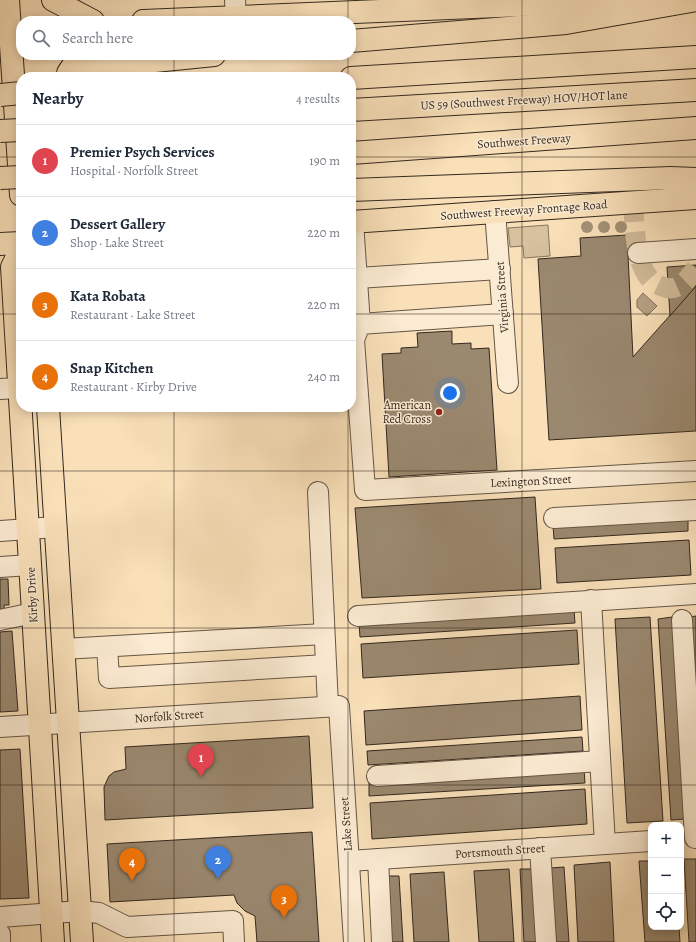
<!DOCTYPE html>
<html lang="en">
<head>
<meta charset="utf-8">
<style>
  :root { --surface:#fff; --page:#f6f6f7; --text:#1f2937; --muted:#747a83; --line:#e0e1e3; --accent:#111827 }
  body { margin:0; font-family:Alegreya,serif; background:var(--page); color:var(--text) }
  .controls { position:absolute; right:12px; bottom:12px; display:grid; overflow:hidden; border-radius:8px; box-shadow:0 2px 10px #0003 }
  .controls button { width:36px; height:36px; display:grid; place-items:center; padding:0; border:0; border-bottom:1px solid var(--line); background:var(--surface); color:var(--text); font:20px sans-serif }
  .you { position:absolute; left:450px; top:393px; width:14px; height:14px; margin:-10px; border:3px solid #fff; border-radius:50%; background:#1a73e8; box-shadow:0 0 0 6px #1a73e833 }
  .badge { display:grid; place-items:center; width:26px; height:26px; border-radius:50%; background:var(--accent); color:#fff; font-size:13px; font-weight:700 }
  .pin { position:absolute; translate:-50% -33px; filter:drop-shadow(0 1px 2px #0008) }
  .pin::after { content:''; position:absolute; top:21px; width:14px; height:12px; background:inherit; clip-path:polygon(0 0,100% 0,50% 100%) }
  .list { margin:0; padding:0; list-style:none }
  h2 { display:flex; justify-content:space-between; align-items:center; height:52px; margin:0; padding:0 16px; font-size:17px }
  h2 small { font-size:13px; font-weight:400; color:var(--muted) }
  .list li { display:grid; grid-template-columns:26px 1fr auto; gap:12px; align-items:center; box-sizing:border-box; height:72px; padding:0 16px; border-top:1px solid var(--line) }
  .list b { display:block; font-size:15px; white-space:nowrap }
  .list p { margin:0; font-size:13px; white-space:nowrap; color:var(--muted) }
  .list em { font-size:13px; font-style:normal; color:var(--muted) }
  .icon { flex:none; width:22px; height:22px; fill:none; stroke:currentColor; stroke-width:2; stroke-linecap:round; stroke-linejoin:round }
  .map { position:relative; flex:none; width:696px; height:942px; overflow:hidden }
  .search { position:absolute; background:var(--surface); box-shadow:0 2px 10px #0003; left:16px; top:16px; width:340px; height:44px; display:flex; align-items:center; gap:10px; box-sizing:border-box; padding:0 14px; border-radius:16px; color:var(--muted); font-size:15px }
  .panel { position:absolute; background:var(--surface); box-shadow:0 2px 10px #0003; left:16px; top:72px; width:340px; height:340px; border-radius:16px }
  .map>svg:first-child { display:block }
  .green { fill:#d7c19f; stroke:#85745f }
  .water { fill:#b6a185; stroke:#82715c }
  .building { fill:#9a886f; stroke:#33281f }
  .lines { fill:none; stroke-linecap:round; stroke-linejoin:round }
  .minor-tunnel { stroke:#d1bb9a; stroke-width:20; stroke-dasharray:20 10; stroke-linecap:butt }
  .minor-casing { stroke:#645646; stroke-width:22 }
  .major-casing { stroke:#33281f; stroke-width:24 }
  .highway-casing { stroke:#33281f; stroke-width:24 }
  .minor { stroke:#fbebd2; stroke-width:20 }
  .major { stroke:#f9e0b9; stroke-width:22 }
  .highway { stroke:#f9e0b9; stroke-width:22 }
  .highway-bridge-casing { stroke:#33281f; stroke-width:24; stroke-linecap:butt }
  .highway-bridge { stroke:#f9e0b9; stroke-width:22 }
  .tree { fill:#a39076 }
  .grid { fill:none; stroke:#33281f; stroke-width:1; stroke-opacity:0.55 }
  .poi-dot { fill:#8f2418; stroke:#fbebd2; stroke-width:1.5 }
  .labels { text-anchor:middle; stroke-width:3; stroke-linejoin:round; paint-order:stroke }
  .street-label { font-size:12px; fill:#33281f; stroke:#fbebd2 }
  .poi-label { font-size:12px; fill:#33281f; stroke:#fbebd2; text-anchor:end }
</style>
</head>
<body>
<div class="map">
<svg width="696" height="942" viewBox="0 0 696 942">
  <rect width="100%" height="100%" fill="#f9e0b9"/>
  <filter id="stains"><feTurbulence type="fractalNoise" baseFrequency=".005" numOctaves="4"/><feColorMatrix values="0 0 0 0 .2 0 0 0 0 .09 0 0 0 0 .02 0 0 0 .5 -.17"/></filter>
  <radialGradient id="worn" r=".72"><stop offset=".6" stop-color="#630" stop-opacity="0"/><stop offset="1" stop-color="#630" stop-opacity=".3"/></radialGradient>
  <path class="green" d="M548,225L550,256L524,258L523,246L510,247L508,228Z"/>
  <path class="water" d="M643,293L657,306L647,316L637,307V300Z"/>
  <g class="building">
    <path d="M627,235L633,357L696,286V431L549,440L538,259L581,256L580,238Z"/>
    <path d="M696,265V286L670,316L667,267Z"/>
    <path d="M452,331V344L471,343V349L489,348L497,470L389,477L382,354L401,353V348L418,347L417,333Z"/>
    <path d="M535,497L541,589L362,598L355,508Z"/>
    <path d="M688,518V531L554,539L553,526Z"/>
    <path d="M689,540L691,575L557,583L555,548Z"/>
    <path d="M0,579H8L9,605H4L5,617H0Z"/>
    <path d="M574,610L575,623L360,637L359,623Z"/>
    <path d="M696,616V702L690,617Z"/>
    <path d="M650,617L663,821L627,823L615,619Z"/>
    <path d="M672,617L686,819L671,820L658,619Z"/>
    <path d="M577,630L579,664L363,678L361,644Z"/>
    <path d="M12,631L18,711L0,712V632Z"/>
    <path d="M580,696L582,730L366,745L364,711Z"/>
    <path d="M309,736L313,808L105,820L104,787L109,776L114,772L126,769L125,747Z"/>
    <path d="M582,737L583,751L368,765L367,751Z"/>
    <path d="M20,749L29,898L0,899V750Z"/>
    <path d="M584,769L585,783L369,796V783Z"/>
    <path d="M585,789L587,824L372,839L370,803Z"/>
    <path d="M312,832L319,942H257L255,916L245,911L237,903L234,895L110,902L107,844Z"/>
    <path d="M684,859H696V942H689Z"/>
    <path d="M639,861H651V927H679L680,942H645Z"/>
    <path d="M610,862L614,942H578L574,865Z"/>
    <path d="M564,867L569,942H556L551,868Z"/>
    <path d="M509,869L514,942H479L474,871Z"/>
    <path d="M520,869H533L538,942H524Z"/>
    <path d="M444,872L449,942H414L410,874Z"/>
    <path d="M386,876H399L403,942H390Z"/>
  </g>
  <g class="lines">
    <path class="minor-tunnel" d="M633,202C635,225 634,266 653,282C656,284 660,286 664,287C678,293 689,278 696,268"/>
    <g class="minor-casing">
      <g id="minor">
        <path d="M235,0L236,17"/>
        <path d="M495,211L508,383"/>
        <path d="M353,222L360,324"/>
        <path d="M638,253L696,249"/>
        <path d="M357,278L500,269"/>
        <path d="M503,314L360,324L354,340L365,490L696,471"/>
        <path d="M0,389L20,388"/>
        <path d="M318,492L328,706"/>
        <path d="M554,518L696,510"/>
        <path d="M0,531L56,527"/>
        <path d="M0,567L30,565"/>
        <path d="M591,600L605,844"/>
        <path d="M358,616L696,594"/>
        <path d="M0,620L33,613"/>
        <path d="M682,620L695,838"/>
        <path d="M107,647L109,678L326,665"/>
        <path d="M63,649L324,634"/>
        <path d="M0,727L339,706L354,942"/>
        <path d="M377,776L600,761"/>
        <path d="M540,848L546,942"/>
        <path d="M378,859L382,942"/>
        <path d="M349,861L651,841"/>
        <path d="M0,917L80,911L99,913L127,927L233,921L234,942"/>
        <path d="M0,934V942"/>
      </g>
    </g>
    <g class="major-casing">
      <g id="major">
        <path d="M8,0L21,195"/>
        <path d="M53,0L93,21"/>
        <path d="M143,21L640,0"/>
        <path d="M68,77V73L80,55"/>
        <path d="M351,222L696,198"/>
        <path d="M0,244L21,243"/>
        <path d="M21,249L12,267L53,942"/>
        <path d="M48,407L82,942"/>
      </g>
    </g>
    <g class="highway-casing">
      <g id="highway">
        <path d="M351,41L566,23L696,0"/>
        <path d="M72,77L95,67L214,55"/>
        <path d="M351,78L696,57"/>
        <path d="M351,110L696,90"/>
        <path d="M351,153L696,128"/>
        <path d="M351,190L671,178L696,179"/>
      </g>
    </g>
    <use href="#minor" class="minor"/>
    <use href="#major" class="major"/>
    <use href="#highway" class="highway"/>
    <g class="highway-bridge-casing">
      <g id="highway-bridge">
        <path d="M0,95L21,93"/>
        <path d="M0,131L21,130"/>
        <path d="M0,178L21,177"/>
      </g>
    </g>
    <use href="#highway-bridge" class="highway-bridge"/>
  </g>
  <g class="tree">
    <circle cx="587" cy="227" r="6"/>
    <circle cx="604" cy="227" r="6"/>
    <circle cx="621" cy="227" r="6"/>
  </g>
  <path class="grid" d="M174,0V21M348,0V21M522,0V942M174,55V77M348,55V77M0,157H21M351,157H696M0,314H21M351,314H696M174,407V942M348,407V942M0,471H696M0,628H696M0,785H696"/>
  <circle class="poi-dot" cx="439" cy="412" r="4"/>
  <g class="labels">
    <g class="street-label">
      <text transform="translate(524 100) rotate(-3)" y="4">US 59 (Southwest Freeway) HOV/HOT lane</text>
      <text transform="translate(524 141) rotate(-4)" y="4">Southwest Freeway</text>
      <text transform="translate(524 210) rotate(-4)" y="4">Southwest Freeway Frontage Road</text>
      <text transform="translate(502 297) rotate(-94)" y="4">Virginia Street</text>
      <text transform="translate(531 481) rotate(-3)" y="4">Lexington Street</text>
      <text transform="translate(32 595) rotate(-93)" y="4">Kirby Drive</text>
      <text transform="translate(169 716) rotate(-4)" y="4">Norfolk Street</text>
      <text transform="translate(346 824) rotate(-94)" y="4">Lake Street</text>
      <text transform="translate(500 851) rotate(-4)" y="4">Portsmouth Street</text>
    </g>
    <g class="poi-label">
      <text x="431" y="409">American<tspan x="431" dy="14">Red Cross</tspan></text>
    </g>
  </g>
  <rect width="100%" height="100%" filter="url(#stains)"/>
  <rect width="100%" height="100%" fill="url(#worn)"/>
</svg>
<div class="controls">
<button>+</button>
<button>−</button>
<button><svg class="icon" aria-label="locate" viewBox="0 0 24 24"><circle cx="12" cy="12" r="6"/><path d="M12 2v4M12 18v4M2 12h4M18 12h4"/></svg></button>
</div>
<div class="you"></div>
<div class="pin badge" style="left:201px;top:777px;background:#e0444e">1</div>
<div class="pin badge" style="left:218px;top:879px;background:#3f7fe0">2</div>
<div class="pin badge" style="left:284px;top:918px;background:#e8710a">3</div>
<div class="pin badge" style="left:132px;top:881px;background:#e8710a">4</div>
<div class="search"><svg class="icon" aria-label="search" viewBox="0 0 24 24"><circle cx="10" cy="10" r="6"/><path d="M15 15l6 6"/></svg>Search here</div>
<section class="panel">
<h2>Nearby<small>4 results</small></h2>
<ul class="list">
<li><span class="badge" style="background:#e0444e">1</span><div><b>Premier Psych Services</b><p>Hospital · Norfolk Street</p></div><em>190 m</em></li>
<li><span class="badge" style="background:#3f7fe0">2</span><div><b>Dessert Gallery</b><p>Shop · Lake Street</p></div><em>220 m</em></li>
<li><span class="badge" style="background:#e8710a">3</span><div><b>Kata Robata</b><p>Restaurant · Lake Street</p></div><em>220 m</em></li>
<li><span class="badge" style="background:#e8710a">4</span><div><b>Snap Kitchen</b><p>Restaurant · Kirby Drive</p></div><em>240 m</em></li>
</ul>
</section>
</div>
</body>
</html>
